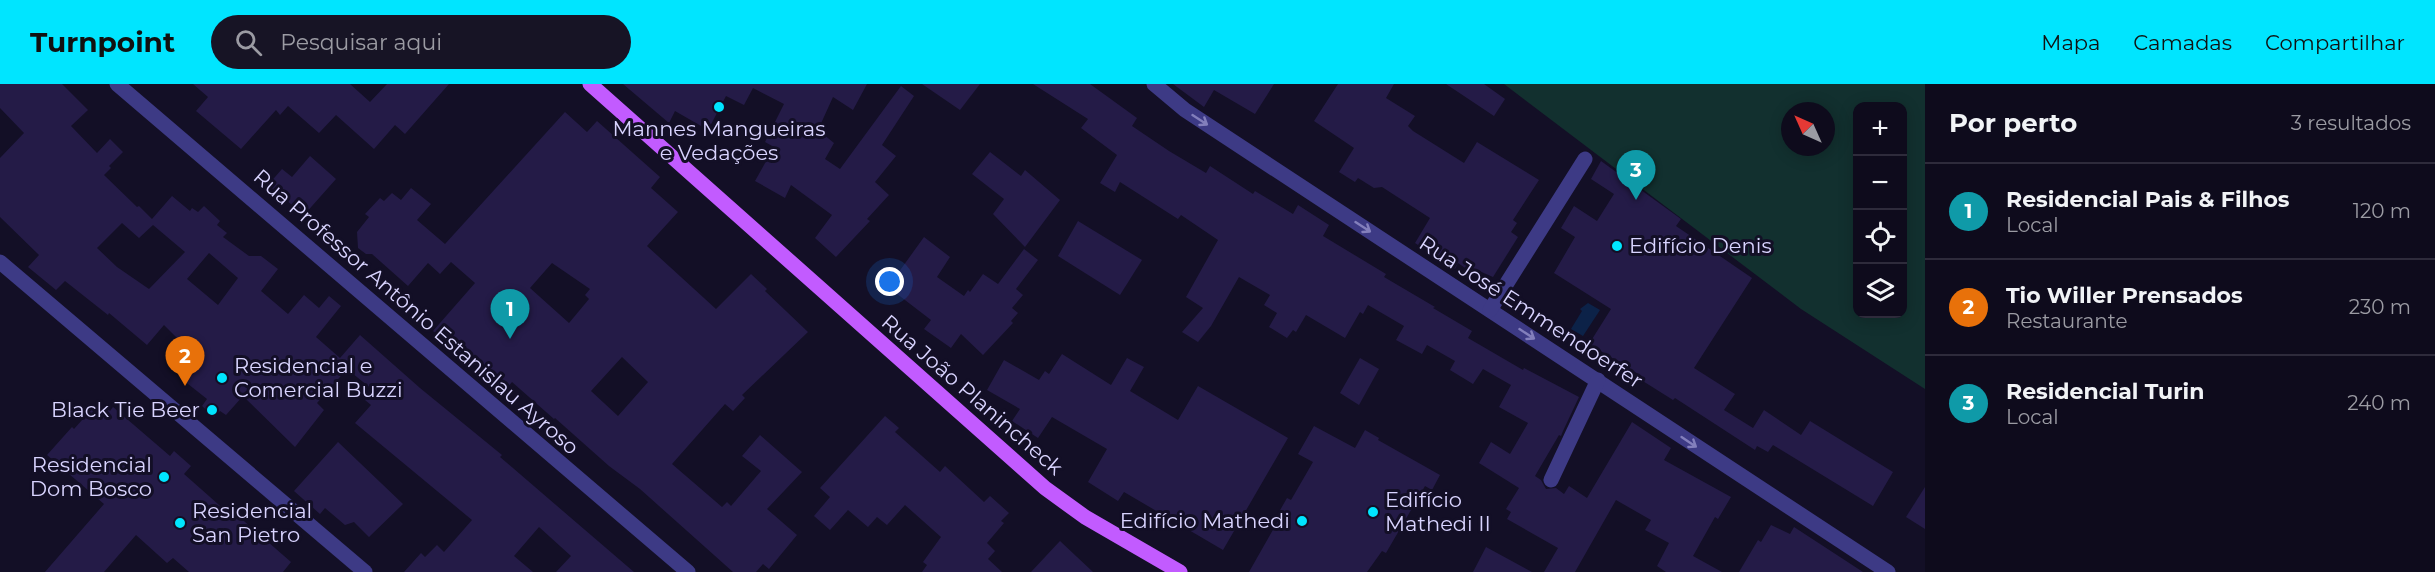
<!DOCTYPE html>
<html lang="pt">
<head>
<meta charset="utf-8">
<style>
  :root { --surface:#0e0b1c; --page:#171425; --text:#f1f3f6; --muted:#9b9ba3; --line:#2e2b3b; --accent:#00e5ff }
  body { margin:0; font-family:Montserrat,sans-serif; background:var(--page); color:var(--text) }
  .controls { position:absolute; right:18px; top:18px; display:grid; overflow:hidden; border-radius:12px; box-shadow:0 3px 15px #0003 }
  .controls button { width:54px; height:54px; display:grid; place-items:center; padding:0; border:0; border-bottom:2px solid var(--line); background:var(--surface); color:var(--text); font:30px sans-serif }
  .compass { position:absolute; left:1781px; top:18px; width:54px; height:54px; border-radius:50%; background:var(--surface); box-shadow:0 3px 15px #0003; rotate:315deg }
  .you { position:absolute; left:890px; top:198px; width:21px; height:21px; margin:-15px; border:4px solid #fff; border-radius:50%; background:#1a73e8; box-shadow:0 0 0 9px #1a73e833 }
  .badge { display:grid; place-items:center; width:39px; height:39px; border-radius:50%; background:var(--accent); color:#fff; font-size:20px; font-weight:700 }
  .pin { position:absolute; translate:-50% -50px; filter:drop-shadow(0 2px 3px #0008) }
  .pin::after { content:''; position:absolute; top:32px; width:21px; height:18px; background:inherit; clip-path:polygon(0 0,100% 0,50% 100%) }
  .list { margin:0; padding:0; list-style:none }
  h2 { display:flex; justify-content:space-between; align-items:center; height:78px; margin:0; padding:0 24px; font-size:26px }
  h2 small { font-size:20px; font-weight:400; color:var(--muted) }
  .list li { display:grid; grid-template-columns:39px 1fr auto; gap:18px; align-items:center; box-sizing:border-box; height:96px; padding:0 24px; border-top:2px solid var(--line) }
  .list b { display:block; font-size:22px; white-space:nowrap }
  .list p { margin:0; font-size:20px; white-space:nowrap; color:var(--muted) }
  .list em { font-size:20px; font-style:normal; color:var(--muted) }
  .icon { flex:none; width:33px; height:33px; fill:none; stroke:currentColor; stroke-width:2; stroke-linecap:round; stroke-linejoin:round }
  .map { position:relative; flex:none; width:1925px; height:488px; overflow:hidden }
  header { display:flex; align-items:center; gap:36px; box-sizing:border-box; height:84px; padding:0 30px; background:var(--accent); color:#111 }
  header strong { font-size:28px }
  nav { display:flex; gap:33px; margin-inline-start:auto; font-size:21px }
  .search { width:420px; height:54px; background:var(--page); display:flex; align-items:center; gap:15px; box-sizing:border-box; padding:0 21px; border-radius:33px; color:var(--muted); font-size:22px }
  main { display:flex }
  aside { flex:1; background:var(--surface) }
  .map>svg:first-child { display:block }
  .green { fill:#12302f; fill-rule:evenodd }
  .water { fill:#0c2248 }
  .building { fill:#241b47; fill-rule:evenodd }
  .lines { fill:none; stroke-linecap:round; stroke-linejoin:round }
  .minor { stroke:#3d3a85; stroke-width:15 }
  .major { stroke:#c25bff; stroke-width:15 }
  .oneway { stroke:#837fbc }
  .poi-dot { fill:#00e5ff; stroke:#130f26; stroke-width:2 }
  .labels { text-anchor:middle; stroke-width:6; stroke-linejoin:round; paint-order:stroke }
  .poi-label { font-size:21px; fill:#d9d4ff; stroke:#130f26; text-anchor:start }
  .street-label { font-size:21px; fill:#d9d4ff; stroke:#130f26 }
</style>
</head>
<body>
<header>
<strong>Turnpoint</strong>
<div class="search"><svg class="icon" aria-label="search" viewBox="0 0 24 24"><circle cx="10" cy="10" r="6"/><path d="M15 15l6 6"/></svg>Pesquisar aqui</div>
<nav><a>Mapa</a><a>Camadas</a><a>Compartilhar</a></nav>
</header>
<main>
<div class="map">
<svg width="1925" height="488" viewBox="0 0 1925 488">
  <rect width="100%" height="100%" fill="#130f26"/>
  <path class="green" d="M1504,0H1925V305L1801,225ZM1858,22H1902V230H1858ZM1790,27H1826V63H1790Z"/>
  <path class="water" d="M1588,219L1600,226L1583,252L1571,245L1582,227L1580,225Z"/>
  <g class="building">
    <path d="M0,0H62L88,26L71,42L97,69L110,55L123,68L109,82L111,84L104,91L137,123L139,122L152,135L172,112L190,127L192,124L198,128L204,122L220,137L217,141L227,149L223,153L249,172H261L278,185L261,207L288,230L304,211L319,224L329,212L341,222L316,253L340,274L360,251L420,304L502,371L500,373L634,488H556L571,472L539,443L514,472L533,488H404L421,469L425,473L437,461L444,468L472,436L355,339L371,321L365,316L373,306L347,285L317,319L324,326L295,363L243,312L226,331L220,327L214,333L202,322L207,315L183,296L188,290L176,279L187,264L164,241L147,261L109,229L108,231L65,197L56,206L28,183L39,171L0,133V74L24,49L0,24ZM122,139L139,154L153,141L185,168L149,205L117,183L97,164ZM209,169L238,194L218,221L187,195Z"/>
    <path d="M193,0H350L370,18L387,0H449L405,50L395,41L374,65L336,31L319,49L288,22L280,31L276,26L241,65L196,27L208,13Z"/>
    <path d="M623,0H867L853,26L833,13L818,46L834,59L825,75L840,85L901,2L914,12L882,61L896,72L875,98L889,111L867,135L870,137L836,173L815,154L832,131L791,101L785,114L755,97L774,63L765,58L784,20L753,4L744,21L726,12L708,46L675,27L669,39Z"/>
    <path d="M922,0H980L960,26Z"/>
    <path d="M1033,0H1090L1137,34L1132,42L1169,67L1206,89L1210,82L1253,110L1255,107L1293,130L1298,121L1329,141L1323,152L1386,190L1384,193L1435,223L1433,224L1472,247L1468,254L1523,286L1524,284L1579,313L1563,347L1561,352L1559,351L1535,392L1541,396L1546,405L1556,404L1564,410L1569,402L1587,414L1632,338L1671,364L1664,376L1731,413L1718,435L1715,433L1693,472L1722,488H1666L1657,482L1669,459L1645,446L1651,436L1616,416L1575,488H1544L1558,464L1507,435L1511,428L1506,425L1519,404L1479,379L1491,358L1510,370L1528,339L1499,323L1511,301L1483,285L1473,300L1450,286L1455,277L1427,261L1422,270L1396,256L1404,242L1368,221L1363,230L1360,228L1345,254L1306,231L1296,248L1293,246L1287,254L1269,243L1277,229L1264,221L1270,211L1239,193L1211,242L1198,258L1182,248L1203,224L1186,213L1218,156L1181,131L1178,135L1120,98L1115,108L1100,99L1117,71L1081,44L1088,35Z"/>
    <path d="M1173,0H1274L1255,30L1214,6L1204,23Z"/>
    <path d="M1338,0H1394L1386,14L1415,32L1408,42L1413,47L1464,79L1477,58L1539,96L1513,136L1517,139L1511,148L1518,153L1493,193L1470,183L1468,186L1458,179L1455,185L1415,159L1430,134L1382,103L1374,104L1358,94L1355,98L1339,88L1354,64L1314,37Z"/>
    <path d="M1446,0H1484L1505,15L1494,32Z"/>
    <path d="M565,28L587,48L597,37L660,93L651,104L678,128L647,162L716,225L751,190L767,205L765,207L808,248L742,311L745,314L733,327L725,320L672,380L722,423L727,418L731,422L761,387L742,372L760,351L802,388L767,425L797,451L769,485L763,480L756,488H733L640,405L609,382L555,334L554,335L512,298L506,305L433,247L475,199L451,178L440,190L428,179L408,202L372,170H366L358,164L357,148L369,133L365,130L380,114L384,117L392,109L401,116L411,104L431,120L417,136L445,160ZM552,179L590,205L585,211L589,215L569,239L530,204ZM622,273L648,298L618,332L591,307Z"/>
    <path d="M990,68L1021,92L1025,86L1060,116L1025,163L993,130L1004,115L972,90Z"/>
    <path d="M310,72L336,95L304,131L268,101L282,85L292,93Z"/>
    <path d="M1601,77L1681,135L1676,142L1752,194L1694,284L1735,310L1724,326L1753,344L1764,326L1801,351L1810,337L1893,388L1873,422L1773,361L1768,368L1757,362L1755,366L1675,314L1673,316L1638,294L1640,291L1589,260L1611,225L1554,189L1575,153L1561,144L1574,122L1597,137L1614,110L1591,95Z"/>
    <path d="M1078,137L1142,176L1120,211L1058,172Z"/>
    <path d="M924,153L950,173L937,193L964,212L968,206L970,208L983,190L998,200L1024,165L1038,176L1016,205L1023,211L1012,224L1018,229L1011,237L1013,239L983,271L961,250L951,264L924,245L931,236L888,203Z"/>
    <path d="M1062,270L1111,301L1127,274L1144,283L1130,307L1178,336L1198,302L1288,354L1223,466L1124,408L1118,417L1088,398L1107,365L1052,333L1038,354L1012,337L1020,325L987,306L1004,276L1039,296L1045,287L1049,290Z"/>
    <path d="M1360,274L1379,285L1359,321L1340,309Z"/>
    <path d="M99,317L110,327L113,323L170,372L174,367L191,382L184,390L227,428L230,425L291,478L283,488H189L173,474L167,479L136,451L104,488H45L104,420L47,371L72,343L74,345Z"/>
    <path d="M885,332L899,344L895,348L940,388L945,382L984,418L990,412L1009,429L1001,437L1004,439L987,459L995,467L988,475L1002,488H922L927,481L923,478L941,453L905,421L887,441L877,433L868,443L848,426L830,446L814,432L830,413L820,404Z"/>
    <path d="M1314,342L1355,364L1365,346L1379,354L1378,356L1440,391L1432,406L1425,402L1386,469L1382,467L1367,488H1249L1282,430L1279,428L1287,414L1291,416L1313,378L1298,370Z"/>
    <path d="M338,358L403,420L369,453L354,438L345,441L325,424L320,430L294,407Z"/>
    <path d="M1925,403V445L1906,433Z"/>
    <path d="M1771,441L1790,450L1794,443L1863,488H1739L1758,456L1761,458Z"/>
    <path d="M1060,457L1093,488H1031Z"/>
    <path d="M1486,463L1532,488H1473Z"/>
  </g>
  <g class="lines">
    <g class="minor">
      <path d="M117,0L688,488"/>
      <path d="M1154,0L1185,26L1888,488"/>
      <path d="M0,178L365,488"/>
      <path d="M1490,226L1585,75"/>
      <path d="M1551,396L1598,296"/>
    </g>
    <path class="major" d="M590,0L1045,404L1085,433L1180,488"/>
  </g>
  <defs><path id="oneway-shaft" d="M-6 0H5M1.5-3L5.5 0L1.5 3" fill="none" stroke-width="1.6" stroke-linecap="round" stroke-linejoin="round" transform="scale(1.5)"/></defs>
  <g class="oneway">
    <use href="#oneway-shaft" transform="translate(1200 36) rotate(33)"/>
    <use href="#oneway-shaft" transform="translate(1363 143) rotate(33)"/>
    <use href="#oneway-shaft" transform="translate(1527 250) rotate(33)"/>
    <use href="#oneway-shaft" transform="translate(1689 358) rotate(34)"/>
  </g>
  <g class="poi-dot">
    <circle cx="719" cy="23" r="6"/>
    <circle cx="1617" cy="162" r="6"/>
    <circle cx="222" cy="294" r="6"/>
    <circle cx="212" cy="326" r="6"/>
    <circle cx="164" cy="393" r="6"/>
    <circle cx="1373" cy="428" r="6"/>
    <circle cx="1302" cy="437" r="6"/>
    <circle cx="180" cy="439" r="6"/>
  </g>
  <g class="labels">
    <g class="poi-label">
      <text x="719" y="52" text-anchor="middle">Mannes Mangueiras<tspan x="719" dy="24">e Vedações</tspan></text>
      <text x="1629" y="169">Edifício Denis</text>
      <text x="234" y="289">Residencial e<tspan x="234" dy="24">Comercial Buzzi</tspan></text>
      <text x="200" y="333" text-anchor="end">Black Tie Beer</text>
      <text x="152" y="388" text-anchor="end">Residencial<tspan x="152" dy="24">Dom Bosco</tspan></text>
      <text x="1385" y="423">Edifício<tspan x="1385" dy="24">Mathedi II</tspan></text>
      <text x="192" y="434">Residencial<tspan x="192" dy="24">San Pietro</tspan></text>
      <text x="1290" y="444" text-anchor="end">Edifício Mathedi</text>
    </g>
    <g class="street-label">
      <text transform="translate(416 228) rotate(41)" y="7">Rua Professor Antônio Estanislau Ayroso</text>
      <text transform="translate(1531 228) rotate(33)" y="7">Rua José Emmendoerfer</text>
      <text transform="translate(972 311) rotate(41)" y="7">Rua João Planincheck</text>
    </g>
  </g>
</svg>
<div class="controls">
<button>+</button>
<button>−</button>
<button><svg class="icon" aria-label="locate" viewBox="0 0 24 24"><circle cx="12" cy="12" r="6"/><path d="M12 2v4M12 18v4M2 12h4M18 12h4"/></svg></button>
<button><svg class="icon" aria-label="layers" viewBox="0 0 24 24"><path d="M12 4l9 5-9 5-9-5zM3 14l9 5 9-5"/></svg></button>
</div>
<svg class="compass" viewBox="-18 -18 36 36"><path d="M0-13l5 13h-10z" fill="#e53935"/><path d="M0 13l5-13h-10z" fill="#9b9ba3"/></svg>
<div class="you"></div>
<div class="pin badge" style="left:510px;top:255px;background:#0f9aa8">1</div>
<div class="pin badge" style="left:185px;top:302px;background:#e8710a">2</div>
<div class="pin badge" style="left:1636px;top:116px;background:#0f9aa8">3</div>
</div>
<aside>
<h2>Por perto<small>3 resultados</small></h2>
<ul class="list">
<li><span class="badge" style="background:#0f9aa8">1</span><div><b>Residencial Pais &amp; Filhos</b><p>Local</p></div><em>120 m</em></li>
<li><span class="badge" style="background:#e8710a">2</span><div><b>Tio Willer Prensados</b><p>Restaurante</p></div><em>230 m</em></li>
<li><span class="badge" style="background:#0f9aa8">3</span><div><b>Residencial Turin</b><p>Local</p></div><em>240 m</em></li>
</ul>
</aside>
</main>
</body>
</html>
